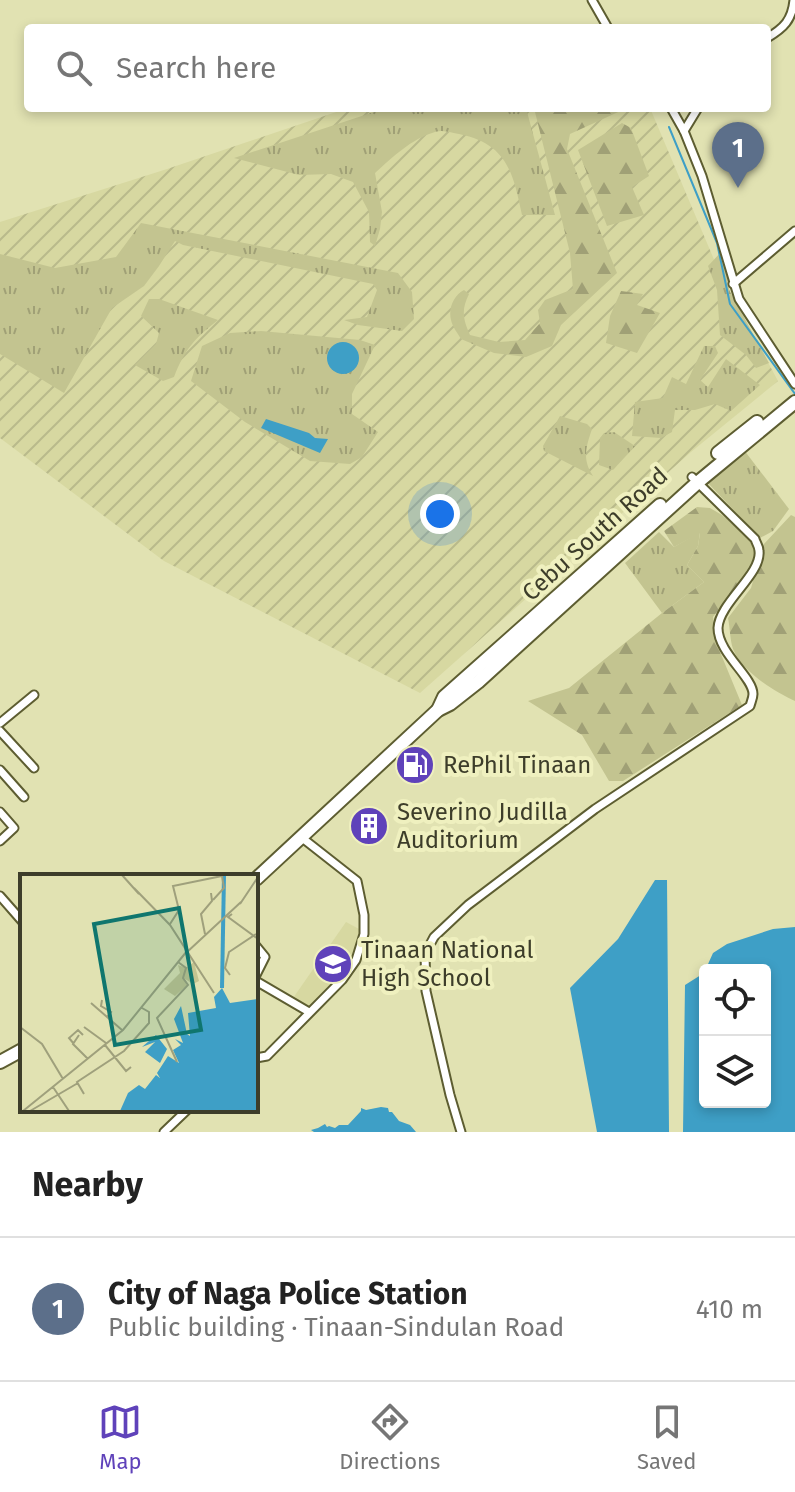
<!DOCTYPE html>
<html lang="en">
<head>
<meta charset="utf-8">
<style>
  :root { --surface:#fff; --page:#f6f6f6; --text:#222; --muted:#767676; --line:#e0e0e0; --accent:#5f42ba }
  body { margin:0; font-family:"Fira Sans",sans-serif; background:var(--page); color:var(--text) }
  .controls { position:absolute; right:24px; bottom:24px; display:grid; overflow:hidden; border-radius:8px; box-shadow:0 4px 12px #0003 }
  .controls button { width:72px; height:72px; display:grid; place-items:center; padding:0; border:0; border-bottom:2px solid var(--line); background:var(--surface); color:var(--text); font:40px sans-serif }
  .you { position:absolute; left:440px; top:514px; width:28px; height:28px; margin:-20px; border:6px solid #fff; border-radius:50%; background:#1a73e8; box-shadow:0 0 0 12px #1a73e833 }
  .badge { display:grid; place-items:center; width:52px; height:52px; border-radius:50%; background:var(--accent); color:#fff; font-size:26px; font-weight:700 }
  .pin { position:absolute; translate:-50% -66px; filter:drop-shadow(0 2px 4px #0008) }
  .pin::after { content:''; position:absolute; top:42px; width:28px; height:24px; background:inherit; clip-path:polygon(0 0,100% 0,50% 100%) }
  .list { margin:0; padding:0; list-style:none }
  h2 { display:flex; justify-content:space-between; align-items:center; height:104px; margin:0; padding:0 32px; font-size:34px }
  h2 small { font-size:26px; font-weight:400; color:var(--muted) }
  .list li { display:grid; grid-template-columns:52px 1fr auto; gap:24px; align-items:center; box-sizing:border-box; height:144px; padding:0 32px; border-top:2px solid var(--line) }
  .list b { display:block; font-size:30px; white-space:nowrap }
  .list p { margin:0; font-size:26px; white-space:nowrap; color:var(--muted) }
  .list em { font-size:26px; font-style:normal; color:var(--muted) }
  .icon { flex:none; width:44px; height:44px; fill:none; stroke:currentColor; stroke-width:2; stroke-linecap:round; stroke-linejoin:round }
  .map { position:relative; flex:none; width:795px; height:1132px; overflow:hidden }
  .search { position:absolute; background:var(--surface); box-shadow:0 4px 12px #0003; left:24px; right:24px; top:24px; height:88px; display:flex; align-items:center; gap:20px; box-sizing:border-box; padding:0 28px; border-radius:8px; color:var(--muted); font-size:30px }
  .sheet { height:248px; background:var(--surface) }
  nav { display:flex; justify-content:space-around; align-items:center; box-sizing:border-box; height:112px; border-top:2px solid var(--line); background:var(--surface); font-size:22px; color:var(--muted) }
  nav a { display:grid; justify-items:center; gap:4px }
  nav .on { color:var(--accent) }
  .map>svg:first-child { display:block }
  .built { fill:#d7d8a1 }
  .industrial { fill:url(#industrial-furrows) }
  .grass { fill:url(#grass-tufts) }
  .forest { fill:url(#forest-firs) }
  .water { fill:#3e9fc6; fill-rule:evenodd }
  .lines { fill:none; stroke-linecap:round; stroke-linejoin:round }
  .stream { stroke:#3e9fc6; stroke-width:2 }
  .street-casing { stroke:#5d5d31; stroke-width:11 }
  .highway-casing { stroke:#5d5d31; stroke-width:16 }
  .street { stroke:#fff; stroke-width:7 }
  .highway { stroke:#fff; stroke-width:12 }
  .labels { text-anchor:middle; stroke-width:8; stroke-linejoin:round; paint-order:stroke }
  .street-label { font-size:24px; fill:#3d3d2a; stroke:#eff0bf }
  .poi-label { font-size:24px; fill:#3d3d2a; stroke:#eff0bf; text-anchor:start }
  .inset-river { fill:none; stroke:#3e9fc6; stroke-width:4 }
  .inset-road { fill:none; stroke:#9fa07c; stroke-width:2 }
  .view { fill:#0f766e; fill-opacity:0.15; stroke:#0f766e; stroke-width:4 }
  .inset-edge { fill:none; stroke:#3d3d2a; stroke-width:4 }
</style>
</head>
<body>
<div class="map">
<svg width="795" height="1132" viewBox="0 0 795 1132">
  <defs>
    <pattern id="industrial-furrows" width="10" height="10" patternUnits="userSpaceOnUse" patternTransform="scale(2)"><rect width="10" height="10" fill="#d7d8a1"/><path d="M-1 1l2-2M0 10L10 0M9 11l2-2" fill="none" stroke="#b9ba8b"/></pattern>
    <pattern id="grass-tufts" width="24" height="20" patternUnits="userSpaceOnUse" patternTransform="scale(2)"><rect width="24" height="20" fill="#c3c490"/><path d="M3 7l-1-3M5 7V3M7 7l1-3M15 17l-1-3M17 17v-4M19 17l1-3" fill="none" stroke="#a0a076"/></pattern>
    <pattern id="forest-firs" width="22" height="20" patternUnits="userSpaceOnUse" patternTransform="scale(2)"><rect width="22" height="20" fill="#c3c490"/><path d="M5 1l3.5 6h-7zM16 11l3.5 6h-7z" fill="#a0a076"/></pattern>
  </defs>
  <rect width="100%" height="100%" fill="#e1e2b2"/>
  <path class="built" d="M346,922L359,929L361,936L354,957L346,971L309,1010L291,1001Z"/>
  <path class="industrial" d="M348,108H650L718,269L778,381L691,452L420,693L164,561L0,438V222L167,169Z"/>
  <g class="grass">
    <path d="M386,108H526L555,215H522C513,172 507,144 459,134C452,133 443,129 435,132C411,139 393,157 375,173L382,212L380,229L375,246L370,242L369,212L353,182L331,174L299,175L234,158Z"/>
    <path d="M141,223L398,273L412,292L414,319L402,331L358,325L344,320L367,317L377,290L373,284L183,245L175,241L159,266L144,286L112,308L64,393L0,354V254L55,268L116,257Z"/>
    <path d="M722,251L727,271L729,290L769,363L756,368L746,355L720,335L717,290L708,266Z"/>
    <path d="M149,299H159L218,320C194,339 185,349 174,377L163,381L135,365L156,344L159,333L141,316Z"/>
    <path d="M261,331L360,340L375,345L352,394V414L378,432L362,457L350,464L310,461L245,422L191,381L202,346L230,333Z"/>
    <path d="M704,346H715L718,353L700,380L708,387L726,359L760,385L731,411L715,404L695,410H675L672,432L661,438L632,436L635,402L663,398L672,377L686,384Z"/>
    <path d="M560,416L587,424L592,429C586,447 582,459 593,476L544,451L543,446Z"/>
    <path d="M614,432L635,446L613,470L599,465L600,438L604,433Z"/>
    <path d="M744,450L789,509L773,531L760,538L707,482Z"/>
    <path d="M659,532L674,547L700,532L698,546L687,565L704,582L662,613L625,563Z"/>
  </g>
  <g class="forest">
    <path d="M534,108H627L570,134L567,149L617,273L561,325L552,346L526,357L494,353L461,339C458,334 452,326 451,320C448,308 454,295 464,290L469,294C461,310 463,319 470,335L499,342L525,340L540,323L538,310L545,300L573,289L570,253Z"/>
    <path d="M622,123L631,128L649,176L632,187L644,215L607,226L578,150Z"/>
    <path d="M621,291L643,294L637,305L660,313L637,353L606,343L610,316Z"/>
    <path d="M697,507L710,508L722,515L749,538L756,555L738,585L713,617L718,647L742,705L623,781H609L582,735L528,701L569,688L662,613L704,582L687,565L698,546L700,533L674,547L664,531Z"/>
    <path d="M791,515L795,517V701C774,691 742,672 733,649C730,640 730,628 728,618L751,588L763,545Z"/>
  </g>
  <g class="water">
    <circle cx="343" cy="358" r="16"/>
    <path d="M266,419L309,433L315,438L328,439L320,453L261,428Z"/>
    <path d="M655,880H667L669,1132H597L570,988L618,939Z"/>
    <path d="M795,927V1132H683L685,985L704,973L713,953L727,944L773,929ZM705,970H765V1102H705Z"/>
    <path d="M381,1107L388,1108L389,1112H392L399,1121L410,1125L416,1132H314L311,1130L318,1128L325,1124L327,1127L329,1126L335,1128L339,1125H348L361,1111V1108L366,1110Z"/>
  </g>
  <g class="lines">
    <path class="stream" d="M669,127L717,243L730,304L795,394"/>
    <g class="street-casing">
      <g id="street">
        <path d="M592,0L608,28"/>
        <path d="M767,38C784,28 792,20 794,0"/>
        <path d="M671,108L684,131L702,176L739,299L795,384"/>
        <path d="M684,131L698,108"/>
        <path d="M733,284L795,231"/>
        <path d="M0,723L34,695"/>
        <path d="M0,731L34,768"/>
        <path d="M0,770L24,797"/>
        <path d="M0,812L14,828L0,841"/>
        <path d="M0,896L22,921"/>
        <path d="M256,946L265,957L256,975"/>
        <path d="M256,981L309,1012"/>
        <path d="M256,1058L267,1056L342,980L356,960L364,934V915L357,881L301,837"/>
        <path d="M164,1132L187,1110"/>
        <path d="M461,1132L450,1095L426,991L425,954L434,937L468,905L595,809L750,706C751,702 753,698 753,694C753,677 718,653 718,628C719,603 762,574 759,551C759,546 756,543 755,539L692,477"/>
      </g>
    </g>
    <g class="highway-casing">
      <g id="highway">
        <path d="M718,453L757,422"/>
        <path d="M438,710L444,697L660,505"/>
        <path d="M256,879L438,710L450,704L478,682L697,483L795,402"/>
        <path d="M0,1062L22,1050"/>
      </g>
    </g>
    <use href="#street" class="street"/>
    <use href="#highway" class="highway"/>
  </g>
  <defs>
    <g id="fuel-disc" transform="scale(2)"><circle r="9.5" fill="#5f42ba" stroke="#eff0bf"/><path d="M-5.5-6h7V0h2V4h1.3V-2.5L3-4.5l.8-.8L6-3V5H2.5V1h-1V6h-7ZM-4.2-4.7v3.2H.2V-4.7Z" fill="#fff"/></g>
    <g id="building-disc" transform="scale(2)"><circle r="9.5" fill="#5f42ba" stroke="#eff0bf"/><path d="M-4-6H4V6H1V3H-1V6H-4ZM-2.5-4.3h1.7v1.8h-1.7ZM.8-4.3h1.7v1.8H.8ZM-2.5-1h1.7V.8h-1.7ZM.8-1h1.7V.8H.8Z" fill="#fff"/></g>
    <g id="school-disc" transform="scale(2)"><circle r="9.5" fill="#5f42ba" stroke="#eff0bf"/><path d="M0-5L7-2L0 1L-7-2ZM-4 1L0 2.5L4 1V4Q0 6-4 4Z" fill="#fff"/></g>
  </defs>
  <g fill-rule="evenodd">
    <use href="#fuel-disc" x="415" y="765"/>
    <use href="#building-disc" x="369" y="826"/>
    <use href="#school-disc" x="333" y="964"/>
  </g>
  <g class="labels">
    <g class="street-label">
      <text transform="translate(595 534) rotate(-42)" y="8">Cebu South Road</text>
    </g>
    <g class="poi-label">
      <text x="443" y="773">RePhil Tinaan</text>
      <text x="397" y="820">Severino Judilla<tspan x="397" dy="28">Auditorium</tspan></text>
      <text x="361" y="958">Tinaan National<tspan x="361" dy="28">High School</tspan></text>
    </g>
  </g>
  <g transform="translate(20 874)">
    <rect width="238" height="238" fill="#e1e2b2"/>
    <path d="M174,88L179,107L173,110L162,103L167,111L155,122L144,115L160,99L158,91L166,94Z" fill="#c3c490"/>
    <path d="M202,114L210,129L238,125V237H100L108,219L119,211L125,215L136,201L140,204L137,199L148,182L159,189L153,176L161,171L155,165L163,169L154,145L161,132L167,160L170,162L168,139L196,134L194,123ZM136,161L147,175L140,189L125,178L135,168L122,173Z" fill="#3e9fc6"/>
    <path class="inset-river" d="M202,114L204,1"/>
    <path class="inset-road" d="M102,1L119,20M114,14L150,51L194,119M193,26L204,14L202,2M220,30L238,3M212,40L208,43L238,65M150,50L159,36L153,12L202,2M185,60L181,40L192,27L191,19M166,79L221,28M210,101L205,94L209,78L236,60M82,126L81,132L91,138L87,143M71,129L102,156M0,153L22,170L43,205M64,153L86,169M59,161L53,170L68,185M54,170L49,164L58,156L63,161M85,171L106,197L111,193M157,188L137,144L168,111L163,104L166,94L158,88M33,213L49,237M64,220L57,208L104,177L129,149V138L122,134M3,237L103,156L167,77M10,237L58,209"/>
    <path class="view" d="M159,34L181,156L95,171L74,50Z"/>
    <rect width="238" height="238" class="inset-edge"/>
  </g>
</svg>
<div class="controls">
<button><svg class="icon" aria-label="locate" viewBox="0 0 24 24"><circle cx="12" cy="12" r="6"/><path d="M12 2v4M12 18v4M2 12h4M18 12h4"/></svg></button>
<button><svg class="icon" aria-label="layers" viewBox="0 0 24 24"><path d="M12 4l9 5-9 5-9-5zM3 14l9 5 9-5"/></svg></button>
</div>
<div class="you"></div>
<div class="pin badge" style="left:738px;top:188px;background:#5c6f8a">1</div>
<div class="search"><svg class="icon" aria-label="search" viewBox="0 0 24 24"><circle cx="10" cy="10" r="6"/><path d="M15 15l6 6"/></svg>Search here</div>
</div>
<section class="sheet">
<h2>Nearby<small></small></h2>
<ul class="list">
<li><span class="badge" style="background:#5c6f8a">1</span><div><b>City of Naga Police Station</b><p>Public building · Tinaan-Sindulan Road</p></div><em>410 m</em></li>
</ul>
</section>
<nav>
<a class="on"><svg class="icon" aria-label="map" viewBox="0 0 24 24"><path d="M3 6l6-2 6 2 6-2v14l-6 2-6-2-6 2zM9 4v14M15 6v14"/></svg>Map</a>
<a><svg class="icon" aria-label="directions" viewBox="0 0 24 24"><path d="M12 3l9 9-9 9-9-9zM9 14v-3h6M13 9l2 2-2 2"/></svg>Directions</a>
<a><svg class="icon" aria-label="saved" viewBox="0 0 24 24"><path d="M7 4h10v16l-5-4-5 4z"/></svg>Saved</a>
</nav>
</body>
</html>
